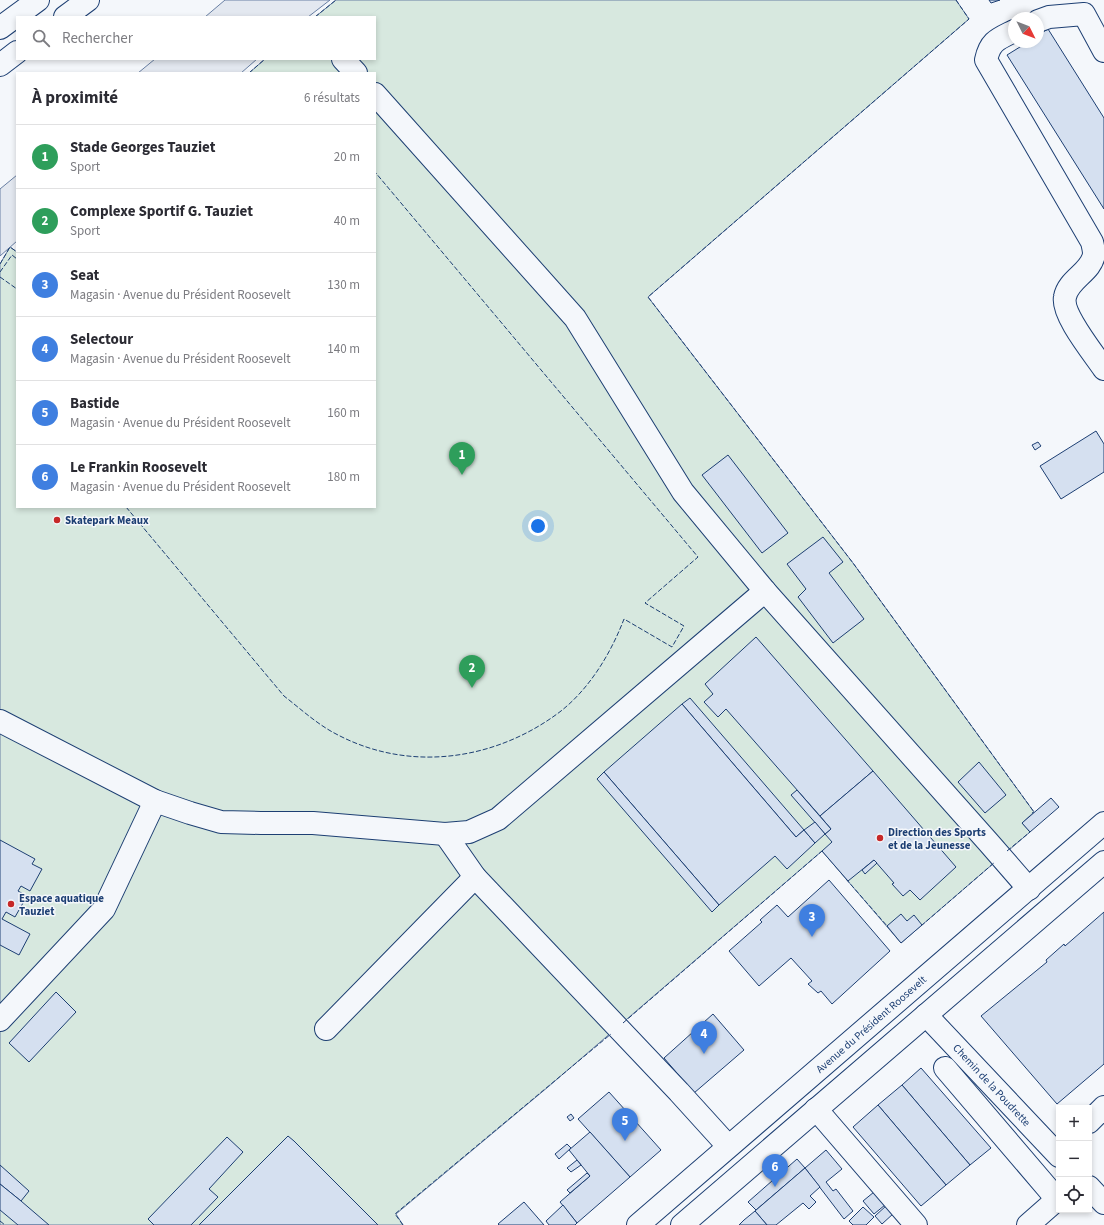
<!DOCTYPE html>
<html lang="fr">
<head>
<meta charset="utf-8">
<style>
  :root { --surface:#fff; --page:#f7f7f7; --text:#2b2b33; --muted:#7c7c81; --line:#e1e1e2; --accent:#7c3aed }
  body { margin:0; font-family:"Source Sans 3",sans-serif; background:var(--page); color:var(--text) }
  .controls { position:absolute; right:12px; bottom:12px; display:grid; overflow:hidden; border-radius:0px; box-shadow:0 2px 6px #0003 }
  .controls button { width:36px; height:36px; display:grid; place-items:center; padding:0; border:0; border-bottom:1px solid var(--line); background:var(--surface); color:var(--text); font:20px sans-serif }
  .compass { position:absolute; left:1008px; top:12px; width:36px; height:36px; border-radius:50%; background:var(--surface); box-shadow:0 2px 6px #0003; rotate:132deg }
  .you { position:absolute; left:538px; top:526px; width:14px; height:14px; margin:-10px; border:3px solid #fff; border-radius:50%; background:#1a73e8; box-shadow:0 0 0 6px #1a73e833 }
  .badge { display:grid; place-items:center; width:26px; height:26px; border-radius:50%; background:var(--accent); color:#fff; font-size:13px; font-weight:700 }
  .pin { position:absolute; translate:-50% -33px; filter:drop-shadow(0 1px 2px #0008) }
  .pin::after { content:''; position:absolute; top:21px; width:14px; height:12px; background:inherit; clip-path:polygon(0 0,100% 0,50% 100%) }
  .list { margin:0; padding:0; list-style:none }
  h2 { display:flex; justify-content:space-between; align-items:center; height:52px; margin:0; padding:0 16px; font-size:17px }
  h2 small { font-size:13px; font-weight:400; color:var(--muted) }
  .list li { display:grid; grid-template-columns:26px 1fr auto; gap:12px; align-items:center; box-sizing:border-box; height:64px; padding:0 16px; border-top:1px solid var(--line) }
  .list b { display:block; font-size:15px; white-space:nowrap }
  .list p { margin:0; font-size:13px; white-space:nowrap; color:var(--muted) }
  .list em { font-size:13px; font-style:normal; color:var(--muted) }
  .icon { flex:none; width:22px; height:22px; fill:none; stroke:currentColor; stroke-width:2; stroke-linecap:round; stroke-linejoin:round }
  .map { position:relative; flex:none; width:1104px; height:1225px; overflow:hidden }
  .search { position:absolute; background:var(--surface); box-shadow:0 2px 6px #0003; left:16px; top:16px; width:360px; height:44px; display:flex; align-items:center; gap:10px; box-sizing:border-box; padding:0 14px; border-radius:0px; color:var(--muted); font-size:15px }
  .panel { position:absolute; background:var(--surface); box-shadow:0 2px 6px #0003; left:16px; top:72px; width:360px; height:436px; border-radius:0px }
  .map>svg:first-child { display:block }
  .green { fill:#d7e8df; stroke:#687fa3 }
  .parking { fill:#e3e8f0; stroke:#687fa3 }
  .building { fill:#d5e0f0; stroke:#1d3f73 }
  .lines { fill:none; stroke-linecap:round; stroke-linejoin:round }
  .minor-casing { stroke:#1d3f73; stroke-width:24 }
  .major-casing { stroke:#1d3f73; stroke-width:24 }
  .minor { stroke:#f4f7fb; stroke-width:22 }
  .major { stroke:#f4f7fb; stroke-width:22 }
  .fence { stroke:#1d3f73; stroke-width:1; stroke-dasharray:5 2; stroke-linecap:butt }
  .poi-dot { fill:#c62828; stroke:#f4f7fb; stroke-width:1.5 }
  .labels { text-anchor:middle; stroke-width:3; stroke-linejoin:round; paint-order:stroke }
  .poi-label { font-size:11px; font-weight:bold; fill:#1d3f73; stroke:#f4f7fb; text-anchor:start }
  .street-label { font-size:11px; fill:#1d3f73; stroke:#f4f7fb }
</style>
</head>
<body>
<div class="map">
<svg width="1104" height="1225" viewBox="0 0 1104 1225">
  <rect width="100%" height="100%" fill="#f4f7fb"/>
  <path class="green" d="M336,0H956L969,19L648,297L853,563L1034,812L1022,823L1030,832L901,943L822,851L548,1087L396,1214L403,1225H0V264L10,247L17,252V507H375V73H249L265,59H375V17H315Z"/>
  <g class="parking">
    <path d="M225,0H330L308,17H205Z"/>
    <path d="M155,59H257L241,73H138Z"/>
    <path d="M17,175V241L0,256V189Z"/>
  </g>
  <g class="building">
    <path d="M989,0H1000L991,3Z"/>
    <path d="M1048,29L1104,118V209L1007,55L1028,42H1038V35Z"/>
    <path d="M1096,431L1104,444V472L1061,499L1040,466Z"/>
    <path d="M1038,442L1041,446L1035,450L1032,445Z"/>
    <path d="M728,455L788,533L762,553L702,475Z"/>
    <path d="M823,537L843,562L829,573L864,619L833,643L798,597L806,589L787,564Z"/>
    <path d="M756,637L873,771L820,816L726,709L718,717L704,702L713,694L705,684Z"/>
    <path d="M690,698L804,830L796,837L682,704Z"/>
    <path d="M682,704L796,837L804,830L815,843L787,869L775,856L719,905L604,772Z"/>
    <path d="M979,762L1006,795L985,813L958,782Z"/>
    <path d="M873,771L956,867L920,900L910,890L903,896L892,884L894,883L874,860L848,881L822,851L832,842L825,834L831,829L820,816Z"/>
    <path d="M604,772L719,905L712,912L597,779Z"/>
    <path d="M797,790L831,829L825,834L791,795Z"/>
    <path d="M1051,798L1059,807L1030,832L1022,823Z"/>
    <path d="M815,822L825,834L815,843L804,830Z"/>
    <path d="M0,840L35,859L32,864L42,869L30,891L21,886L18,891L27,896L15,917L6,912L2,919L30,934L19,955L0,945Z"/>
    <path d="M874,860L877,863L865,874L862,870Z"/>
    <path d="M829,880L890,951L832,1004L821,991L818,993L808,984L812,981L791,958L759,986L729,951L762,922L760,920L777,905L788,917Z"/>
    <path d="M1104,912V1064L1057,1104L981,1016L1047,962L1046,960L1064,944L1065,946Z"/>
    <path d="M901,914L907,921L914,915L922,925L901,943L887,926Z"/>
    <path d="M56,992L76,1012L29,1062L9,1043Z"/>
    <path d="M713,1014L744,1050L694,1093L664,1058Z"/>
    <path d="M921,1068L991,1148L970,1165L902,1085Z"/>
    <path d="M902,1085L970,1165L946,1185L878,1105Z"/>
    <path d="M609,1092L661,1150L630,1177L578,1119Z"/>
    <path d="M878,1105L946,1185L921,1206L853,1127Z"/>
    <path d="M571,1114L574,1118L570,1121L567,1117Z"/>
    <path d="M590,1132L630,1177L577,1223L560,1202L590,1176L569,1150Z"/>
    <path d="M288,1136L294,1141L378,1225H199Z"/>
    <path d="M227,1137L243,1152L209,1189L218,1197L191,1225H154L148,1219Z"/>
    <path d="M567,1144L571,1148L559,1159L555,1154Z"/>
    <path d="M826,1150L842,1169L826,1182L833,1191L836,1189L853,1211L844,1219L805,1168Z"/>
    <path d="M797,1159L805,1168L756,1210L748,1202Z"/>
    <path d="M577,1160L581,1165L571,1172L567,1168Z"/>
    <path d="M0,1165L29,1191L21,1201L0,1184Z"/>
    <path d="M805,1168L820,1187L810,1196L816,1202L809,1209L803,1203L776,1225H767L755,1211Z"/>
    <path d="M587,1173L590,1176L570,1193L567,1190Z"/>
    <path d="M0,1184L21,1201L49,1225H18L0,1210Z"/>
    <path d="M874,1192L885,1205L874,1214L863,1201Z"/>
    <path d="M524,1202L544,1225H499L498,1224Z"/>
    <path d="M563,1205L577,1223L575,1225H549L546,1221Z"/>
    <path d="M887,1205L894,1213L882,1224L875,1216Z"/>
    <path d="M863,1207L874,1217L866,1225H853L849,1221Z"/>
    <path d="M755,1211L767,1225H739L744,1220Z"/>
  </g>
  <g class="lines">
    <g class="minor-casing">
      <g id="minor">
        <path d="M65,17L88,0"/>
        <path d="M1038,21L1049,17L1084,14L1104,51"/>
        <path d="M0,28L38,0"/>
        <path d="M1014,31C998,39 990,41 986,60L1092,242C1093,246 1094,250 1094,254C1092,272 1068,279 1065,297C1061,314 1094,354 1104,369"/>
        <path d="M343,59L356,73"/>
        <path d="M0,65L17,52"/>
        <path d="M375,94L575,318L683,492L765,591L989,843L1029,889"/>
        <path d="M0,721L155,801L190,813L221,822L261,823H313L445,834L469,832L498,819L765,591"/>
        <path d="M445,834L475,877L679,1092L728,1146"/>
        <path d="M926,1015L1059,1156"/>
        <path d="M0,1020L104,909L155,801"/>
        <path d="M326,1029L475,877"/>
        <path d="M945,1068L1050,1191L1054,1198L1053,1203L1028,1225"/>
        <path d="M816,1109L916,1225"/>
        <path d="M1089,1122L1104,1107"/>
        <path d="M1089,1187L1104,1203"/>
      </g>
    </g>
    <g class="major-casing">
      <g id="major">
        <path d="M638,1225L1104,823"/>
        <path d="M682,1225L1104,862"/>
      </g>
    </g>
    <use href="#minor" class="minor"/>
    <use href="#major" class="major"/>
    <g class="fence">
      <path d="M956,0L969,19L648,297L853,563L1034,812L1032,813"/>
      <path d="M315,17L336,0"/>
      <path d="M249,73L265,59"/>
      <path d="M0,264L10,247L17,252"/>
      <path d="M0,272L12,255L17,259"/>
      <path d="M0,277L17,289"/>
      <path d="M126,507L284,696C302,710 318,725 338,735C411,773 497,760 561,711C590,688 611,653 624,619L672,647L684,626L645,603L698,557L375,172"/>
      <path d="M1007,851L1030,832L1028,830"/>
      <path d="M846,879L888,927"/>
      <path d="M921,926L995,862"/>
      <path d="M623,1023L822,851L823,852"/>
      <path d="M0,1221L5,1225"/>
      <path d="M403,1225L395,1214L611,1034"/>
    </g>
  </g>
  <g class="poi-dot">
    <circle cx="57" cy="520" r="4"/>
    <circle cx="880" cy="838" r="4"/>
    <circle cx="11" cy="904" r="4"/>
  </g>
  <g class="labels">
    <g class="poi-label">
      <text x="65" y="524">Skatepark Meaux</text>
      <text x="888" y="836">Direction des Sports<tspan x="888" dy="13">et de la Jeunesse</tspan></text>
      <text x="19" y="902">Espace aquatique<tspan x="19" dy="13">Tauziet</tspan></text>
    </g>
    <g class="street-label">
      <text transform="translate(871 1024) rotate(-41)" y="4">Avenue du Président Roosevelt</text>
      <text transform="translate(992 1085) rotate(47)" y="4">Chemin de la Poudrette</text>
    </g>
  </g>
</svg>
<div class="controls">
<button>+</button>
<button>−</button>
<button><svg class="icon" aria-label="locate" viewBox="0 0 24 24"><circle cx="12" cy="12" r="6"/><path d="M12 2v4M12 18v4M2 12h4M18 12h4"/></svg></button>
</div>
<svg class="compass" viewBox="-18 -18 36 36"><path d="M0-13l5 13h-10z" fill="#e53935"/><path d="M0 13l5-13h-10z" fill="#7c7c81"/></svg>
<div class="you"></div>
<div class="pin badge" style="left:462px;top:475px;background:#2e9e5b">1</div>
<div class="pin badge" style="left:472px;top:688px;background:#2e9e5b">2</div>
<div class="pin badge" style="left:812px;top:937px;background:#3f7fe0">3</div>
<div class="pin badge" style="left:704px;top:1054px;background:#3f7fe0">4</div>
<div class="pin badge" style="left:625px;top:1141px;background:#3f7fe0">5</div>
<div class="pin badge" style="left:775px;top:1187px;background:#3f7fe0">6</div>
<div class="search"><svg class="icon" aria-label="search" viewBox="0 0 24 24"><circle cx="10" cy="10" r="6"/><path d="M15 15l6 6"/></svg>Rechercher</div>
<section class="panel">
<h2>À proximité<small>6 résultats</small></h2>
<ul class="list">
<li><span class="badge" style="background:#2e9e5b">1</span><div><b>Stade Georges Tauziet</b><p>Sport</p></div><em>20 m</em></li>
<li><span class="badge" style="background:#2e9e5b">2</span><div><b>Complexe Sportif G. Tauziet</b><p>Sport</p></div><em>40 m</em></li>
<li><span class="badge" style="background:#3f7fe0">3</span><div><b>Seat</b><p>Magasin · Avenue du Président Roosevelt</p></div><em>130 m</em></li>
<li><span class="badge" style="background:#3f7fe0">4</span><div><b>Selectour</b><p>Magasin · Avenue du Président Roosevelt</p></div><em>140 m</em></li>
<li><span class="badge" style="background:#3f7fe0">5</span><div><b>Bastide</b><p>Magasin · Avenue du Président Roosevelt</p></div><em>160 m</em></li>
<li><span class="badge" style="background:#3f7fe0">6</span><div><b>Le Frankin Roosevelt</b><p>Magasin · Avenue du Président Roosevelt</p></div><em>180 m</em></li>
</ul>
</section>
</div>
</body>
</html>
